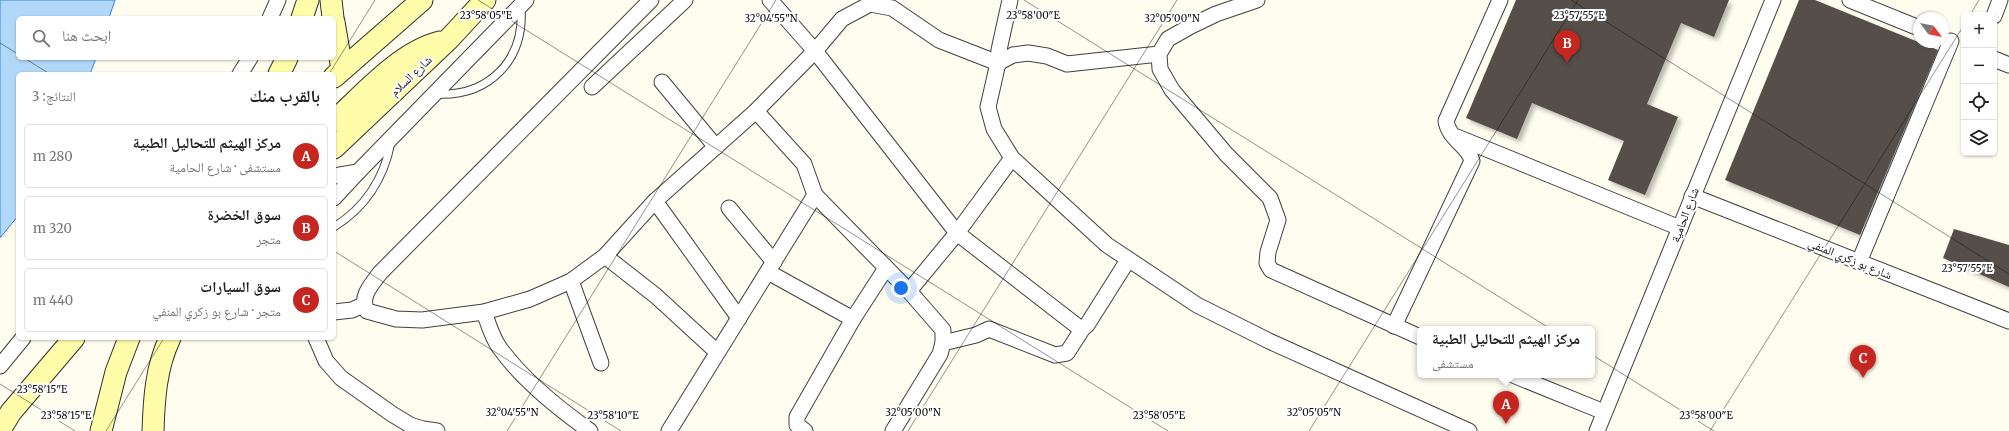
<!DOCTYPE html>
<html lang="ar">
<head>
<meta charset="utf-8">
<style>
  :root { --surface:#fff; --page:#f2f2f2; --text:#222; --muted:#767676; --line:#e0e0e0; --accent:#c5261f }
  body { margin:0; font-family:Merriweather,"Noto Naskh Arabic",serif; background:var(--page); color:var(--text); direction:rtl }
  .controls { position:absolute; right:12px; top:12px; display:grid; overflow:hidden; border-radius:6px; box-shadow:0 1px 3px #0004 }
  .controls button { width:36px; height:36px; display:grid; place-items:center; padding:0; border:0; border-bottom:1px solid var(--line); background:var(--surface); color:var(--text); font:20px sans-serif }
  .compass { position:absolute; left:1913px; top:12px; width:36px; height:36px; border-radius:50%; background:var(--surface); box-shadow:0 1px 3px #0004; rotate:122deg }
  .you { position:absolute; left:901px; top:288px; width:14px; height:14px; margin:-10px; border:3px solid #fff; border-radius:50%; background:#1a73e8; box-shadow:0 0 0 6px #1a73e833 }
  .badge { display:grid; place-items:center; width:26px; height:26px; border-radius:50%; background:var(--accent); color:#fff; font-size:13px; font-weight:700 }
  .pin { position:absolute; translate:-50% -33px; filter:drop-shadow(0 1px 2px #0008) }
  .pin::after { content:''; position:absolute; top:21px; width:14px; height:12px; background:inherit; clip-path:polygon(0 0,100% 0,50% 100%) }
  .popup { position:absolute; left:1417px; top:326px; width:178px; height:52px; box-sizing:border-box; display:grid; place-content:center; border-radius:6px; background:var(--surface); filter:drop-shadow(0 1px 3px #0005); font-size:13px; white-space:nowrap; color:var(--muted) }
  .popup b { font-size:15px; color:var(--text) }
  .popup::after { content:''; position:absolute; left:50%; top:100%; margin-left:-8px; border:8px solid transparent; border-top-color:var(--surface) }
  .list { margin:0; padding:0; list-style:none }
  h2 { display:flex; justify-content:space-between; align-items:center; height:52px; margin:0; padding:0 16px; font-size:17px }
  h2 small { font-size:13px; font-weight:400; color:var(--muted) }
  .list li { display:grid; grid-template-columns:26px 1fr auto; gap:12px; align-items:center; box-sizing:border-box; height:64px; margin:0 8px 8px; padding:0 8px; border:1px solid var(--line); border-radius:6px }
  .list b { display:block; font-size:15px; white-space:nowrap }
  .list p { margin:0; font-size:13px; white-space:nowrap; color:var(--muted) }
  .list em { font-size:13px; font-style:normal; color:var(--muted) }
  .icon { flex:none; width:22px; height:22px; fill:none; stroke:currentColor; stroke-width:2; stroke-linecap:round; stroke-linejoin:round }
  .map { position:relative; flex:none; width:2009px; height:431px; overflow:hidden; direction:ltr }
  .search { position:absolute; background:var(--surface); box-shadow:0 1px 3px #0004; left:16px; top:16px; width:320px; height:44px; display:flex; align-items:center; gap:10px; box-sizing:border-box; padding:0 14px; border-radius:6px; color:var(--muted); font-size:15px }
  .panel { position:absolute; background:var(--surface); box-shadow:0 1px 3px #0004; left:16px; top:72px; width:320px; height:268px; border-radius:6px; direction:rtl }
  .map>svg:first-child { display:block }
  .water { fill:#b1d8f9; stroke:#3586d3 }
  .building { fill:#57504a; filter:url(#shadow) }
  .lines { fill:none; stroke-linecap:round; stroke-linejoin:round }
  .lane-casing { stroke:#414141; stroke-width:9 }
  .street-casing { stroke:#414141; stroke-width:17 }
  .secondary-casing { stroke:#303030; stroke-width:23 }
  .lane { stroke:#fff; stroke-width:7 }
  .street { stroke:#fff; stroke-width:15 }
  .secondary { stroke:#fffdaa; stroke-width:21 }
  .ticks { fill:none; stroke:#0e0e0e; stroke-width:1; stroke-opacity:0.45 }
  .labels { text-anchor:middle; stroke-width:4; stroke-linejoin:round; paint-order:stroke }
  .street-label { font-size:12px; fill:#0e0e0e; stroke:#fff }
  .ticks-label { font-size:10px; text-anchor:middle; fill:#0e0e0e; stroke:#fff; stroke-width:4; stroke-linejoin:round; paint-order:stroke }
</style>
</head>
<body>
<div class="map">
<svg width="2009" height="431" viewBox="0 0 2009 431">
  <defs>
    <filter id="shadow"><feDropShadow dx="3.5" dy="3.5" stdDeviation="2" flood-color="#0004"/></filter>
  </defs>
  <rect width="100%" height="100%" fill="#fffdef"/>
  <path class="water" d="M0,0H115L109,18H18V58H96L90,74H18V216L0,238Z"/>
  <g class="building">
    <path d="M1516,0H1729L1714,37L1681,23L1647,104L1678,117L1645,195L1608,180L1624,141L1532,103L1517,139L1466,118Z"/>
    <path d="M1799,0H1815L1938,50L1860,235L1725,180Z"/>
    <path d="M1954,229L2009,245V287L1943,258Z"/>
  </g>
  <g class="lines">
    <g class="lane-casing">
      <g id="lane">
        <path d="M436,94C489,97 525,60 521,7"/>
        <path d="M334,227C366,207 384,179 391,142"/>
      </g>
    </g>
    <g class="street-casing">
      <g id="street">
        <path d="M651,0L380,273C372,284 359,297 367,311L396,319L422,320L484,312L530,299L571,281L605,256L655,201L756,111L815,51L842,19L870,4L892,8L939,40L998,63L1013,55L1028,53L1047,56L1067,64L1159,54"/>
        <path d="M770,0L815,51L957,233L1077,326L1083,328L1087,325L1128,260"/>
        <path d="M1010,0L999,50L998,63L988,107L994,129L1012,158L1107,245L1197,305L1269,341L1469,431"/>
        <path d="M1257,0L1216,14L1191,26L1168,39L1159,54L1160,69L1172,90L1226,154L1270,198L1278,220L1268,252L1267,263L1271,270L1420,337"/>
        <path d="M1850,0L1919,28"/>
        <path d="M1994,16L2000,0"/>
        <path d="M270,18L278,0"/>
        <path d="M1994,59L2009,65"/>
        <path d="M240,74L250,58"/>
        <path d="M662,82L716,147"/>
        <path d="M592,87L685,0"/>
        <path d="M1457,137L1680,228"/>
        <path d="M334,176L358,172L526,0"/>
        <path d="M815,195L909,291L943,330V343L940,354L893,431"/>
        <path d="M1692,196L2009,321"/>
        <path d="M334,198L358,172"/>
        <path d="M655,201L739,318"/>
        <path d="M729,208L774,262"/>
        <path d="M605,256L656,296L717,352"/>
        <path d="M1859,262L1951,41"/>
        <path d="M768,272L853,319"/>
        <path d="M571,281L601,363"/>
        <path d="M909,291L957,233L1012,158"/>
        <path d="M334,312L352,310L363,305"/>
        <path d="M484,312C488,323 492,337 499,347C521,378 559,409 590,431"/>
        <path d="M1394,326L1472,161C1469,146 1449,140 1446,121L1500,0"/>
        <path d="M316,338L326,361L341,378L392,414L410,425L423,429L437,431"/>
        <path d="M943,343L976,335L989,329L1055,355L1067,353L1083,328"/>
        <path d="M0,366L23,338"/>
        <path d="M1513,375L1604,412"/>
        <path d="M669,431L815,195L804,164L756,111"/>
        <path d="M805,431L797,425V417L853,319L886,268"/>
        <path d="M1597,431L1773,0"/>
      </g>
    </g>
    <g class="secondary-casing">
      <g id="secondary">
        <path d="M331,0L333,18"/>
        <path d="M302,18L308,0"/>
        <path d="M334,22L342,69"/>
        <path d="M279,74L287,58"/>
        <path d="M334,77L422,0"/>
        <path d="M334,121C364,94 400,52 440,42"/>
        <path d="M334,148L448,40L485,0"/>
        <path d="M0,430L11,412L74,338"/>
        <path d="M101,431L116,372L129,338"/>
        <path d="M153,431C154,399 156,367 170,338"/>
      </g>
    </g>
    <use href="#lane" class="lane"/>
    <use href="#street" class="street"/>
    <use href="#secondary" class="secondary"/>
  </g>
  <path class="ticks" d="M478,0L1168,431M1024,0L1714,431M1571,0L2009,274M1970,15L1979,0M0,43L18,54M24,58L50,74M329,74L375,0M334,251L621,431M0,384L75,431M106,431L164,338M507,431L776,0M908,431L1177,0M1309,431L1578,0M1710,431L1964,25"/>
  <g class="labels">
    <g class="street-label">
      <text transform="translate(411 76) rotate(-44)" y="4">شارع السلام</text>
      <text transform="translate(1685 215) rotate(-69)" y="4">شارع الحامية</text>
      <text transform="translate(1850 259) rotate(22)" y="4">شارع بو زكري المنفي</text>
    </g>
  </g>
  <g class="ticks-label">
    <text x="1579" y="19">23°57'55"E</text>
    <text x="486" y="19">23°58'05"E</text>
    <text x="1033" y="19">23°58'00"E</text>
    <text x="771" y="22">32°04'55"N</text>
    <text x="1172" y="22">32°05'00"N</text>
    <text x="1967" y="272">23°57'55"E</text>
    <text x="42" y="393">23°58'15"E</text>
    <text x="512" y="416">32°04'55"N</text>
    <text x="913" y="416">32°05'00"N</text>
    <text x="1314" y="416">32°05'05"N</text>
    <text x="66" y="419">23°58'15"E</text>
    <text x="613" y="419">23°58'10"E</text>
    <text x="1159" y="419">23°58'05"E</text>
    <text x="1706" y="419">23°58'00"E</text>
  </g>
</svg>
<div class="controls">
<button>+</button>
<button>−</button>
<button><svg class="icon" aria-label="locate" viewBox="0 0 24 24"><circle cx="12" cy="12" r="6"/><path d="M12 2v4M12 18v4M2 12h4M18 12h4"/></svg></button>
<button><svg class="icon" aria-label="layers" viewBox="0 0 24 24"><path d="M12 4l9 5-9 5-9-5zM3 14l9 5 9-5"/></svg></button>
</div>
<svg class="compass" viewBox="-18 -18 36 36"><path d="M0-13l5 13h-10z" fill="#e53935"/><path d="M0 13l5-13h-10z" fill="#767676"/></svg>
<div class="you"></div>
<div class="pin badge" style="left:1506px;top:424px">A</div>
<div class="popup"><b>مركز الهيثم للتحاليل الطبية</b>مستشفى</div>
<div class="pin badge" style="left:1567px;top:63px">B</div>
<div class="pin badge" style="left:1863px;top:378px">C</div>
<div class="search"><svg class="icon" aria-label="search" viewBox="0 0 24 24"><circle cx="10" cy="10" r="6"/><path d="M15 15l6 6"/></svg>ابحث هنا</div>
<section class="panel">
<h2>بالقرب منك<small>النتائج: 3</small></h2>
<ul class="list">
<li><span class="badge">A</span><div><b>مركز الهيثم للتحاليل الطبية</b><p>مستشفى · شارع الحامية</p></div><em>280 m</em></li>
<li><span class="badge">B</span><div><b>سوق الخضرة</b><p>متجر</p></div><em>320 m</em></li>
<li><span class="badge">C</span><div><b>سوق السيارات</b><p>متجر · شارع بو زكري المنفي</p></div><em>440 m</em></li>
</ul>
</section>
</div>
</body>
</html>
